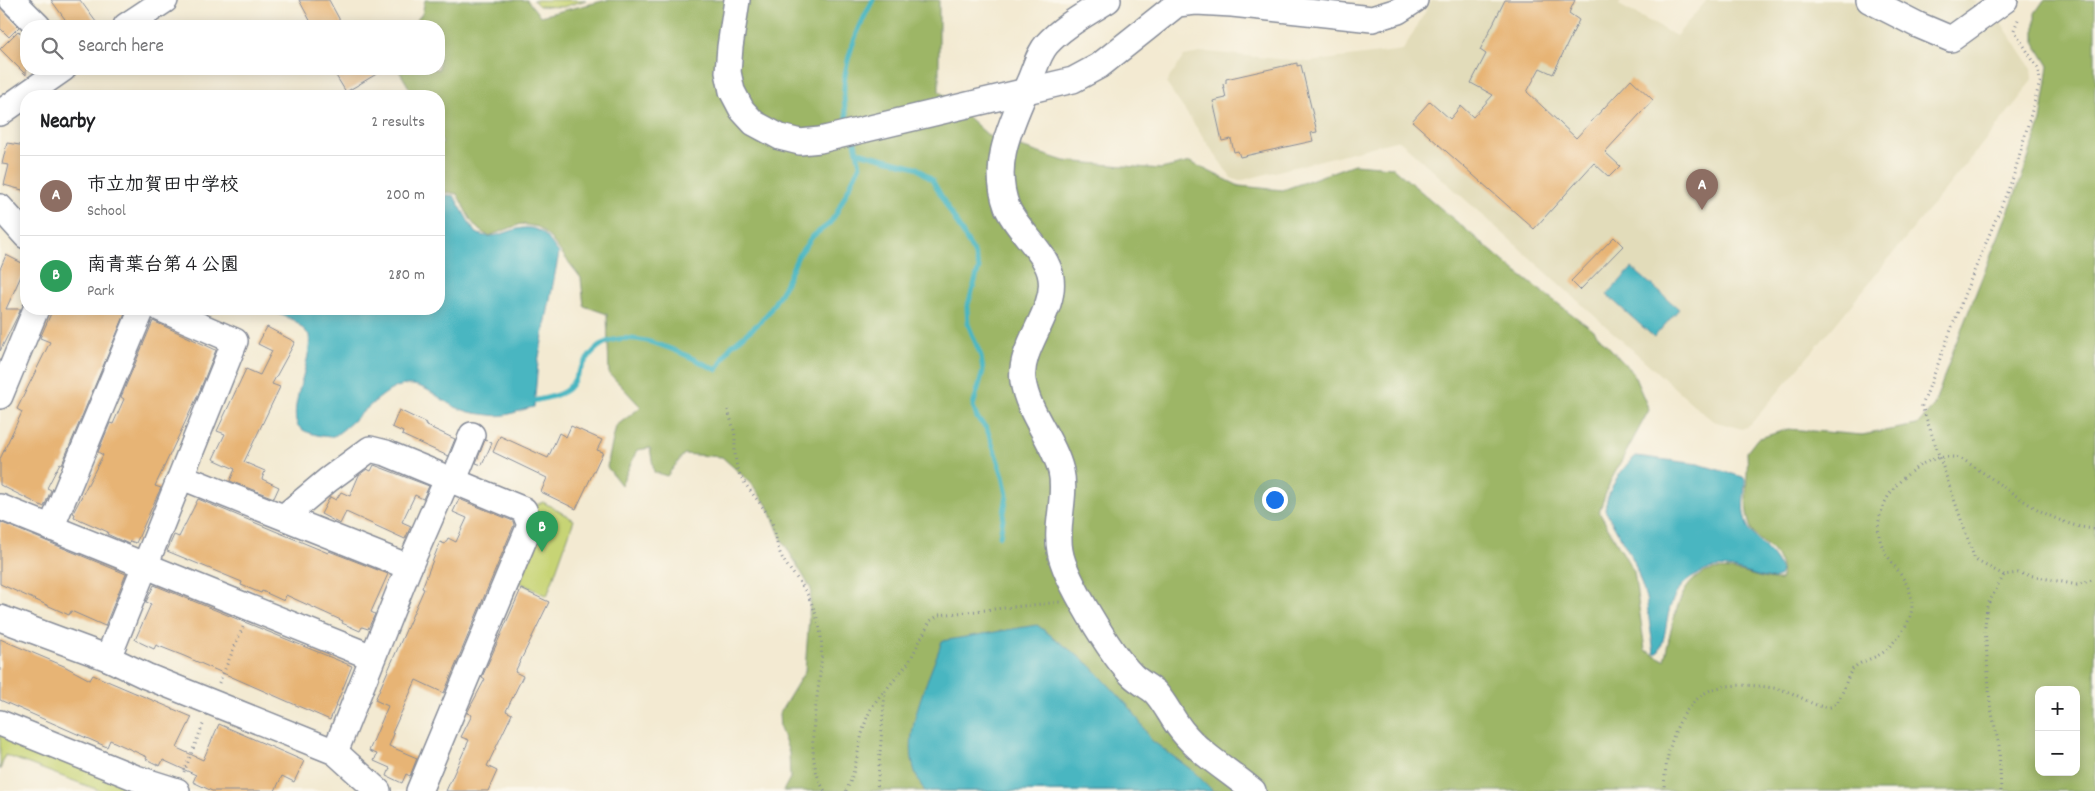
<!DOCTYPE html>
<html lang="en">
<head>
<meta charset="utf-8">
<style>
  :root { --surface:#fff; --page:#f6f6f6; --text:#202124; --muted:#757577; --line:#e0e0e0; --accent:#ea580c }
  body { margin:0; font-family:Dekko,"Klee One",sans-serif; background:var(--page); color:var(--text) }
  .controls { position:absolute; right:15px; bottom:15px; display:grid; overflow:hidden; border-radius:10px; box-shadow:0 2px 12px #0003 }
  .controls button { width:45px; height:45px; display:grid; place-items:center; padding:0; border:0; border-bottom:1px solid var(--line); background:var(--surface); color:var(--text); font:25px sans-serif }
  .you { position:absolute; left:1274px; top:499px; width:18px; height:18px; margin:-12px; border:4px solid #fff; border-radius:50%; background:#1a73e8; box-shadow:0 0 0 8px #1a73e833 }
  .badge { display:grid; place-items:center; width:32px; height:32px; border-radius:50%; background:var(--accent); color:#fff; font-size:16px; font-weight:700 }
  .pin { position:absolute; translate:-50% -41px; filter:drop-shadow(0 1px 2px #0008) }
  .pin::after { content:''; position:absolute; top:26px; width:18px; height:15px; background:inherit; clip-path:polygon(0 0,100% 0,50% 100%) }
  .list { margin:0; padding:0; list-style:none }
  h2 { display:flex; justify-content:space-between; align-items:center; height:65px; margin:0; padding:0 20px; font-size:21px }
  h2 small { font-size:16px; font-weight:400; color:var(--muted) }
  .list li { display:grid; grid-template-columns:32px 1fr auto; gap:15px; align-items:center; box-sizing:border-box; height:80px; padding:0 20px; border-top:1px solid var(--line) }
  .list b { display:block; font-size:19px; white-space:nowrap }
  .list p { margin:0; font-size:16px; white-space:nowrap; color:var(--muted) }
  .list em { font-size:16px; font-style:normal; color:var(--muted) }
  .icon { flex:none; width:28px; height:28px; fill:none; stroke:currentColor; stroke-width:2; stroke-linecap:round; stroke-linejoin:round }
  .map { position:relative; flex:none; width:2095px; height:791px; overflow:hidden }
  .search { position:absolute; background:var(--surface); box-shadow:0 2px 12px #0003; left:20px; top:20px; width:425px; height:55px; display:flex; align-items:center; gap:12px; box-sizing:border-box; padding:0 18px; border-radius:20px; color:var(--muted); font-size:19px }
  .panel { position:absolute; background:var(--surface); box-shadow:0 2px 12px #0003; left:20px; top:90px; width:425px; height:225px; border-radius:20px }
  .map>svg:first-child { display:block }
  .built { fill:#e2dcba }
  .green { fill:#c7d475; stroke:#71826a }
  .forest { fill:#9db666; stroke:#5c7262; fill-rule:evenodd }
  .water { fill:#48b6c1; stroke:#327290 }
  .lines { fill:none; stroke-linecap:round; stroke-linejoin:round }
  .stream { stroke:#48b6c1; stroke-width:5 }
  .building { fill:#e7b475 }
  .minor-casing { stroke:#878c98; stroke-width:28 }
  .path { stroke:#878c98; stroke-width:3; stroke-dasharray:1 4; stroke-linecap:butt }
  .minor { stroke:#fff; stroke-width:25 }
</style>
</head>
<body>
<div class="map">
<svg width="2095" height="791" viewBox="0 0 2095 791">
  <rect width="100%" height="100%" fill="#fbf7ec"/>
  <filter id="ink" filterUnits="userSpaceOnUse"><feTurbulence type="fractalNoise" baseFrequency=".02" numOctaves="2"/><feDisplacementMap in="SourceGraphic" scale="10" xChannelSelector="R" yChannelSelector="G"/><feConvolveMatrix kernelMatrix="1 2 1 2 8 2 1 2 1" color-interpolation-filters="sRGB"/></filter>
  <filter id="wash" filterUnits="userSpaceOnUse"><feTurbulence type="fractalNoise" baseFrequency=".0096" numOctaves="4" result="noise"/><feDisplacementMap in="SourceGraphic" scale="20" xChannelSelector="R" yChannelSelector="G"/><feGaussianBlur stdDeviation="1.12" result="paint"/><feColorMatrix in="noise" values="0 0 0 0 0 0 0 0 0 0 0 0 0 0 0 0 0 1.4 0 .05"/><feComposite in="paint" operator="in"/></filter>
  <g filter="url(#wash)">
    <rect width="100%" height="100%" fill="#f3ead2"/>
    <g class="built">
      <path d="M1432,0H1621L1619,5L1676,36L1707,0H1852L1948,50L1999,19L2031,68L2032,79L2018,100L1829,332L1750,425L1742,429L1713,421L1697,408L1399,140L1239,181L1231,178L1166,83L1184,56L1206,52L1309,62L1403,50Z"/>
      <path d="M1884,0H1977L1960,25L1951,27Z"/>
    </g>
    <g class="green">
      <path d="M533,0H586L563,7L539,6Z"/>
      <path d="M543,502L574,520L547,596L511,578L527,509Z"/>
      <path d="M0,727L130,781L126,791H101L5,755L0,770Z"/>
    </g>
    <path class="forest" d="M425,0H527L540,16L607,0H939V91L990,137L1064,161L1161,169L1190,162L1239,186L1283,190L1354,164L1392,167L1516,272L1593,330L1633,373L1649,410L1610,482L1599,512L1634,572L1645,650L1664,660C1675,620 1677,559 1736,571C1752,574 1764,581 1781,580C1785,545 1757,548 1750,526C1742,503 1749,476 1747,452L1757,439L1788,429L1862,435L1917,425L1934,406L1954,348L2022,177L2041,121L2049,66L2035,43V13L2044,0H2095V791H783L790,778L789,752L780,728L779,714L805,671L811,589L781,538L769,508L751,483L722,457L684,454L667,476L654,472L650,448L637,450L621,485L607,467L616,426L641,407L609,373L607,314L584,306L581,278L550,238L538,227L521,224L489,236C471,229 466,209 457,194L447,192L439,199V146L443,143L439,136V96H414L398,69H439V26H411L422,14ZM2039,690H2076V772H2039Z"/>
    <g class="water">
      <path d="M448,195L454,196L474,231C495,248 518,217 541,232C548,237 554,247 559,253L538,362L534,407C517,410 508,418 490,415C481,414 471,413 463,410C439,403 424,377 397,387C379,394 353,423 336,435C329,438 321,436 313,434C307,432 300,430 297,424C289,404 313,360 309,335L294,320L266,309H439V206L444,197Z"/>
      <path d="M1632,268L1679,309L1654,337L1607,295Z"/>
      <path d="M1636,456L1698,464L1743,477L1745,479C1745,495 1740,512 1748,527C1756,543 1775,552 1781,571L1779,577L1772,579C1741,575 1725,557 1695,576C1684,582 1677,590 1672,602C1665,619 1667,637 1658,653H1654L1646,598L1634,561L1605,510C1607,491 1621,468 1636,456Z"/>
      <path d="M1037,625L1090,665L1132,710L1151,740L1193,771L1213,791H925C892,746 927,687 942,641Z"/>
    </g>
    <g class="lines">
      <g class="stream">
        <path d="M849,125C835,81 852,39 873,0"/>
        <path d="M858,152L916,167L932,180L974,253L979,268L967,308L968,324L981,356L983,371L973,406L977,418L987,429L1003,476L1007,495L1000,536"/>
        <path d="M528,398L533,401C582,392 565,385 592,353C621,318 685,355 717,370L730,347L758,324L769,312L784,287L798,256L813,236L829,224L836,214L860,165L854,138"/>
      </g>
    </g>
    <g id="blocks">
      <g class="building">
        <path d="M51,0H80L99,26H70Z"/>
        <path d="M299,0H329L343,26H313Z"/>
        <path d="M1505,0H1575L1569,13L1579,20L1553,74L1540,68L1527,92L1576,138L1631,79L1653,100L1605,152L1620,166L1609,177L1594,163L1534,229L1412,121L1430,101L1450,119L1461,106L1473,117L1493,95L1471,83L1486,54L1480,50Z"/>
        <path d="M0,7L19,27L9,37L0,28Z"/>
        <path d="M18,31L26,39V75L0,49Z"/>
        <path d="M1297,63V66L1301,65L1317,132L1311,133L1313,141L1240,157L1238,151L1234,152L1231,139L1222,141L1213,101L1226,98L1223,84L1226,83V79Z"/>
        <path d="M344,69H385L346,92L335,74Z"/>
        <path d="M7,143L26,146V191L4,185L9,165L2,164Z"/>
        <path d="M1614,237L1623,246L1580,290L1571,281Z"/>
        <path d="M6,255L26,265L6,309H21L0,351V269Z"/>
        <path d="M53,309H127L62,464L60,463L47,488L51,490L44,507L0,485V459L22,412L17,409L50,342L40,338Z"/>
        <path d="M153,321L216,350L198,395L155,486L161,488L158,494L136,543L130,541L129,544L107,534L108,532L74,517L75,514L73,513L103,455L98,452L110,423L113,424L124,399L121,397Z"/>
        <path d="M267,327L295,342L272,384L280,387L244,462L265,471L262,479L279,487L274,498L230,481L235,469L213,459L225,434L217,431L246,369L260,375L272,351L258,344Z"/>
        <path d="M399,410L426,423L425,425L455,439L448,456L402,435L403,432L392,427Z"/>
        <path d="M571,426L602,440L597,450L603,452L576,509L541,492L547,478L493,452L500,436L548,458L559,433L566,437Z"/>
        <path d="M485,440L492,443L482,465L476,463Z"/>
        <path d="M374,465L429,486L423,499L415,495L402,522L411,526L405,539L346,512L340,524L321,514L330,497L336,500L341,492L350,496L359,475L367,469L371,471Z"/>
        <path d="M198,499L328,553L329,551L388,574L371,612L375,614L368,629L362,627L360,631L342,623L343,621L286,595L284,601L262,591L261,593L241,585L242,582L167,551L174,535L179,537Z"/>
        <path d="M459,499L513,521L514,525L444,693L416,680L392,733L394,734L389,746L417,758L410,776L406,774L402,783L387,776L390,768L374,761L377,754L369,751L388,706L375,700L424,589L422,588L440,542L445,544L448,538L456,542L467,518L453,512Z"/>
        <path d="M0,522L126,574L105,626L71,611L69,615L0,584Z"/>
        <path d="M154,585L352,666L330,720L184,656L156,645L154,649L135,640L151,604L146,602Z"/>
        <path d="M521,589L549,602L515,672L523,676L506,711L512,714L487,766L497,771L488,791H446L469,740L461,737L472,715L467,713L485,679L482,677Z"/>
        <path d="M0,639L64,666L90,680L93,675L192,717L177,748L203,760L219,724L304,761L294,782L282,776L275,791H212L193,782L196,775L163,760L160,766L146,759L147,757L110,740L107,747L0,700Z"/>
      </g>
    </g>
  </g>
  <g filter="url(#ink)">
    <use href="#blocks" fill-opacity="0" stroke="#878c98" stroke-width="1"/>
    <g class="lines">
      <g class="minor-casing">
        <g id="minor">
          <path d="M12,0L38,26"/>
          <path d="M737,0L730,47L728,72L732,91L742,110L754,123L780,137L800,142L820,140L1073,80L1099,66L1177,4L1196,2L1232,4L1372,19L1398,11L1415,0"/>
          <path d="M1108,0C1088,13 1063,26 1047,44C1038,54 1035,69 1029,82C1013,122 990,161 1007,207C1017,231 1048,253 1051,278C1056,312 1018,347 1023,381C1028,414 1053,439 1061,471C1067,496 1055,525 1060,551C1064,578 1112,656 1132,675C1139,682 1148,686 1155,692C1166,704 1172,719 1182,731C1201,755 1230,771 1253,791"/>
          <path d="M1869,0L1918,25L1951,39L2005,0"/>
          <path d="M126,26L165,0"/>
          <path d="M0,113L63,69"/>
          <path d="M0,207L26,236"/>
          <path d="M0,396L36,309"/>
          <path d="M182,477L409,567L447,480"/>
          <path d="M453,482L472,435"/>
          <path d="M0,507L372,657"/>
          <path d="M285,516L328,480L370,449L386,453L524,510L530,525L419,791"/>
          <path d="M51,528L142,309"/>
          <path d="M0,618L108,658L146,676L335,752L378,791"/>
          <path d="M108,658L235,341L161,309"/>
          <path d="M0,723L136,778L177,791"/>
          <path d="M335,752L409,567"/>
        </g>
      </g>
      <g class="path">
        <path d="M728,410C730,418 734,427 735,436C735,449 734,460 739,473C747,489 760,501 769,517C776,528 775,541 780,553C785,565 794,574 801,584C810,597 817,615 820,630C829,678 796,747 825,791"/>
        <path d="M2004,575L1975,560L1922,406L1965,293L2013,178L2040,82L2039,70L2014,30L2019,17"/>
        <path d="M219,683L243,627"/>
        <path d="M184,772L204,722"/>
        <path d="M846,791C863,758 856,717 885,691"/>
        <path d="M877,791L885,691L909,662L930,621L939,615L1060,602"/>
        <path d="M1664,791C1665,757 1674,713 1705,693C1723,681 1766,685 1786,691C1800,695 1814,708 1829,707C1842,706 1845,679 1852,670C1861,659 1878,659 1887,649C1895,641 1908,626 1911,614C1920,571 1862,557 1883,507C1888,494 1897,483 1908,474C1924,461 1939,454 1960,458C2002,482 2044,525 2095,529"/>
        <path d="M2001,791L1999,746L1990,704L1985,627L1987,606L2004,575L2018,573L2077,585L2095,579"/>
      </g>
      <use href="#minor" class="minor"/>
    </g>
  </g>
</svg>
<div class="controls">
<button>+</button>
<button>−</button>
</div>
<div class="you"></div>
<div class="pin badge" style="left:1702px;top:210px;background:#8d6e63">A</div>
<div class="pin badge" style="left:542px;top:552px;background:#2e9e5b">B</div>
<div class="search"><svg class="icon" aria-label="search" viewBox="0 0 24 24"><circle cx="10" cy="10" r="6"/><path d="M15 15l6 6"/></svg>Search here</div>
<section class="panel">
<h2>Nearby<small>2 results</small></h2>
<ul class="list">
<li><span class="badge" style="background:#8d6e63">A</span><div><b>市立加賀田中学校</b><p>School</p></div><em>200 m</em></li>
<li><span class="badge" style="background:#2e9e5b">B</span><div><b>南青葉台第４公園</b><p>Park</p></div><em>280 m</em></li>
</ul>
</section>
</div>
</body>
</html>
